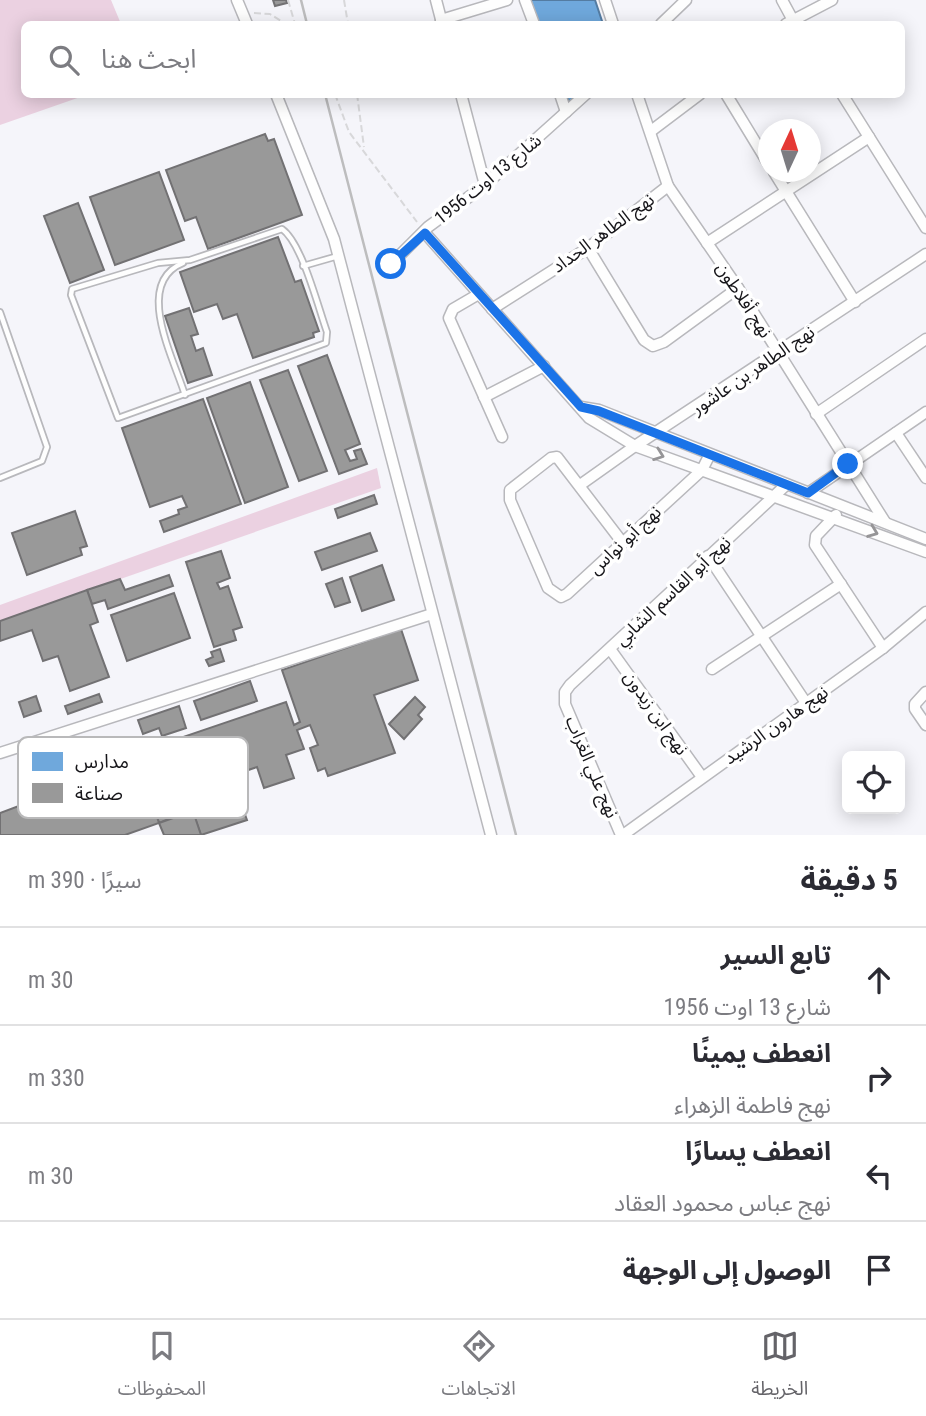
<!DOCTYPE html>
<html lang="ar">
<head>
<meta charset="utf-8">
<style>
  :root { --surface:#fff; --page:#f7f7f7; --text:#2b2b33; --muted:#7c7c81; --line:#e1e1e2; --accent:#646368 }
  body { margin:0; font-family:"Roboto Condensed","Noto Sans Arabic",sans-serif; background:var(--page); color:var(--text); direction:rtl }
  .controls { position:absolute; right:21px; bottom:21px; display:grid; overflow:hidden; border-radius:10px; box-shadow:0 4px 18px #0003 }
  .controls button { width:63px; height:63px; display:grid; place-items:center; padding:0; border:0; border-bottom:2px solid var(--line); background:var(--surface); color:var(--text); font:35px sans-serif }
  .compass { position:absolute; left:758px; top:119px; width:63px; height:63px; border-radius:50%; background:var(--surface); box-shadow:0 4px 18px #0003; rotate:4deg }
  .stop { position:absolute; width:21px; height:21px; margin:-16px; border:5px solid #1a73e8; border-radius:50%; background:#fff }
  .stop.end { background:#1a73e8; border-color:#fff; box-shadow:0 2px 7px #0008 }
  .list { margin:0; padding:0; list-style:none }
  h2 { display:flex; justify-content:space-between; align-items:center; height:91px; margin:0; padding:0 28px; font-size:30px }
  h2 small { font-size:23px; font-weight:400; color:var(--muted) }
  .list li { display:grid; grid-template-columns:46px 1fr auto; gap:21px; align-items:center; box-sizing:border-box; height:98px; padding:0 28px; border-top:2px solid var(--line) }
  .list b { display:block; font-size:26px; white-space:nowrap }
  .list p { margin:0; font-size:23px; white-space:nowrap; color:var(--muted) }
  .list em { font-size:23px; font-style:normal; color:var(--muted) }
  .icon { flex:none; width:38px; height:38px; fill:none; stroke:currentColor; stroke-width:2; stroke-linecap:round; stroke-linejoin:round }
  .map { position:relative; flex:none; width:926px; height:835px; overflow:hidden; direction:ltr }
  .search { position:absolute; background:var(--surface); box-shadow:0 4px 18px #0003; left:21px; right:21px; top:21px; height:77px; display:flex; align-items:center; gap:18px; box-sizing:border-box; padding:0 24px; border-radius:10px; color:var(--muted); font-size:26px }
  .sheet { height:483px; background:var(--surface) }
  nav { display:flex; justify-content:space-around; align-items:center; box-sizing:border-box; height:98px; border-top:2px solid var(--line); background:var(--surface); font-size:19px; color:var(--muted) }
  nav a { display:grid; justify-items:center; gap:4px }
  nav .on { color:var(--accent) }
  .map>svg:first-child { display:block }
  .green { fill:#ebd1e1 }
  .schools { fill:#6fa8dc; stroke:#547ca2; stroke-width:2 }
  .industry { fill:#999; stroke:#727173; stroke-width:2 }
  .lines { fill:none; stroke-linecap:round; stroke-linejoin:round }
  .service-casing { stroke:#b8b8bc; stroke-width:8 }
  .minor-casing { stroke:#b8b8bc; stroke-width:13 }
  .path { stroke:#d8d8da; stroke-width:2; stroke-dasharray:7 3.5; stroke-linecap:butt }
  .service { stroke:#fefefe; stroke-width:4.5 }
  .minor { stroke:#fefefe; stroke-width:10 }
  .rail { stroke:#bdbdbe; stroke-width:2.5 }
  .oneway { stroke:#969597 }
  .route { stroke:#1a73e8; stroke-width:9 }
  .labels { text-anchor:middle; stroke-width:7; stroke-linejoin:round; paint-order:stroke }
  .street-label { font-size:18px; fill:#161519; stroke:#fff }
  .key { fill:#fff; stroke:#b9b9ba; stroke-width:2 }
  .key-label { font-size:19px; fill:#161519 }
</style>
</head>
<body>
<div class="map">
<svg width="926" height="835" viewBox="0 0 926 835">
  <rect width="100%" height="100%" fill="#f5f5fa"/>
  <g class="green">
    <path d="M0,0H111L121,24H24V94L86,95L0,125Z"/>
    <path d="M377,468L381,488L0,621V605Z"/>
  </g>
  <g class="schools">
    <path d="M530,0H595L603,24H539Z"/>
    <path d="M563,94H579L571,103Z"/>
  </g>
  <g class="industry">
    <path d="M273,0H286L287,3L275,6Z"/>
    <path d="M265,134L268,141L274,139L302,215L208,249L196,217L185,221L166,170Z"/>
    <path d="M159,172L184,240L115,265L90,197Z"/>
    <path d="M78,203L104,270L70,283L44,216Z"/>
    <path d="M278,237L295,282L301,280L319,331L313,333L314,337L253,358L237,314L223,319L217,304L194,312L180,272Z"/>
    <path d="M189,308L198,334L191,336L196,351L203,348L212,375L188,383L165,316Z"/>
    <path d="M327,355L360,444L345,450L350,461L357,459L354,451L361,449L367,464L339,474L298,366Z"/>
    <path d="M288,370L327,471L299,481L260,380Z"/>
    <path d="M250,382L288,487L245,503L207,398Z"/>
    <path d="M203,399L241,504L164,532L160,521L179,514L178,510L187,507L182,496L150,507L122,428Z"/>
    <path d="M374,495L377,504L338,518L335,509Z"/>
    <path d="M75,511L87,546L80,548L82,555L27,575L12,533Z"/>
    <path d="M370,533L377,551L322,570L315,552Z"/>
    <path d="M221,551L230,578L217,583L220,589L228,586L242,627L233,630L236,640L214,647L186,562Z"/>
    <path d="M382,565L394,600L362,611L350,577Z"/>
    <path d="M169,575L173,586L108,609L105,600L92,604L87,590L120,579L125,590Z"/>
    <path d="M342,578L350,602L335,607L326,584Z"/>
    <path d="M87,590L98,622L90,625L109,677L70,691L58,656L43,661L32,630L0,641V621Z"/>
    <path d="M174,593L190,638L127,661L111,615Z"/>
    <path d="M401,629L418,680L374,695L395,753L328,776L325,768L318,771L310,748L318,745L310,725L297,730L304,749L286,755L294,778L264,788L257,767L228,777L233,793L159,823L152,802L158,800L162,811L187,802L183,791L169,796L163,778L146,784L141,771L158,765L154,755L186,744L183,737L286,702L294,725L300,722L282,670Z"/>
    <path d="M220,649L224,661L209,666L206,660L213,657L211,652Z"/>
    <path d="M250,681L257,701L201,720L194,701Z"/>
    <path d="M99,694L102,702L68,714L65,706Z"/>
    <path d="M36,696L41,711L24,717L19,702Z"/>
    <path d="M415,697L425,707L418,715L422,719L404,739L389,724Z"/>
    <path d="M179,706L186,728L162,736L159,728L143,734L138,720Z"/>
    <path d="M112,740L136,808L152,802L159,823L125,835H0V813L24,804L28,813L102,787L88,748Z"/>
    <path d="M237,792L247,820L201,835L191,807Z"/>
    <path d="M193,811L201,835H164L159,823Z"/>
  </g>
  <g class="lines">
    <g class="service-casing">
      <g id="service">
        <path d="M282,229C302,243 318,307 327,332L326,343L118,418L71,295L72,289L158,263L190,260Z"/>
        <path d="M183,263C133,283 174,359 185,395"/>
        <path d="M303,266L338,256"/>
        <path d="M0,312L47,447L42,461L0,478"/>
      </g>
    </g>
    <g class="minor-casing">
      <g id="minor">
        <path d="M237,0L247,24"/>
        <path d="M436,0L442,23"/>
        <path d="M525,0L534,24"/>
        <path d="M605,0L613,24"/>
        <path d="M782,0L795,24"/>
        <path d="M441,20L507,0"/>
        <path d="M661,24L686,0"/>
        <path d="M786,24L832,0"/>
        <path d="M276,94L334,239L491,835"/>
        <path d="M461,94L485,185"/>
        <path d="M560,94L566,112"/>
        <path d="M726,94L768,163"/>
        <path d="M842,94L926,228"/>
        <path d="M651,131L700,94"/>
        <path d="M774,172L855,302"/>
        <path d="M668,186L738,288L885,522"/>
        <path d="M425,233L589,418L635,446L926,552"/>
        <path d="M707,243L869,137"/>
        <path d="M588,248L644,340L653,346L664,342L738,288"/>
        <path d="M391,264L428,227L485,185L586,94"/>
        <path d="M477,295L453,309L449,318L502,437"/>
        <path d="M492,309L588,248L668,186L637,94"/>
        <path d="M484,397L544,366"/>
        <path d="M581,407L599,410L926,539"/>
        <path d="M816,414L926,339"/>
        <path d="M896,433L926,478"/>
        <path d="M580,485L635,446L926,254"/>
        <path d="M808,493L926,412"/>
        <path d="M836,515L816,536L815,545L883,648"/>
        <path d="M622,542L557,457L551,458L510,490V500L548,588L561,597L567,594L702,470L709,456"/>
        <path d="M708,556L806,703"/>
        <path d="M610,649L702,777"/>
        <path d="M712,669L841,584"/>
        <path d="M926,692L915,704V709L926,725"/>
        <path d="M0,753L432,614"/>
        <path d="M621,835L565,704V692L570,685L786,485"/>
        <path d="M623,835L883,648L926,612"/>
      </g>
    </g>
    <g class="path">
      <path d="M288,0L295,24"/>
      <path d="M344,0L348,24"/>
      <path d="M254,13L270,14L286,24"/>
      <path d="M335,94L349,132L417,222"/>
      <path d="M357,94L364,147"/>
    </g>
    <use href="#service" class="service"/>
    <use href="#minor" class="minor"/>
    <g class="rail">
      <path d="M301,0L307,24"/>
      <path d="M325,94L516,835"/>
    </g>
  </g>
  <defs><path id="oneway-chevron" d="M-2-3.5L2.5 0L-2 3.5" fill="none" stroke-width="1.6" stroke-linecap="round" stroke-linejoin="round" transform="scale(1.75)"/></defs>
  <g class="oneway">
    <use href="#oneway-chevron" transform="translate(659 455) rotate(20)"/>
    <use href="#oneway-chevron" transform="translate(873 532) rotate(21)"/>
  </g>
  <g class="lines">
    <path class="route" d="M391,264L425,233L581,407L599,411L808,493L848,464"/>
  </g>
  <g class="labels">
    <g class="street-label">
      <text transform="translate(488 179) rotate(-39)" y="6">شارع 13 اوت 1956</text>
      <text transform="translate(603 233) rotate(-36)" y="6">نهج الطاهر الحداد</text>
      <text transform="translate(744 300) rotate(57)" y="6">نهج أفلاطون</text>
      <text transform="translate(753 370) rotate(-34)" y="6">نهج الطاهر بن عاشور</text>
      <text transform="translate(625 540) rotate(-43)" y="6">نهج أبو نواس</text>
      <text transform="translate(673 591) rotate(-43)" y="6">نهج أبو القاسم الشابي</text>
      <text transform="translate(656 713) rotate(55)" y="6">نهج ابن زيدون</text>
      <text transform="translate(776 725) rotate(-35)" y="6">نهج هارون الرشيد</text>
      <text transform="translate(592 767) rotate(67)" y="6">نهج علي الغراب</text>
    </g>
  </g>
  <rect x="18" y="737" width="230" height="81" rx="10" class="key"/>
  <rect x="32" y="752" width="31" height="19" fill="#6fa8dc"/>
  <rect x="32" y="783" width="31" height="20" fill="#999"/>
  <g class="key-label">
    <text x="75" y="768">مدارس</text>
    <text x="75" y="800">صناعة</text>
  </g>
</svg>
<div class="controls">
<button><svg class="icon" aria-label="locate" viewBox="0 0 24 24"><circle cx="12" cy="12" r="6"/><path d="M12 2v4M12 18v4M2 12h4M18 12h4"/></svg></button>
</div>
<svg class="compass" viewBox="-18 -18 36 36"><path d="M0-13l5 13h-10z" fill="#e53935"/><path d="M0 13l5-13h-10z" fill="#7c7c81"/></svg>
<div class="stop" style="left:391px;top:264px"></div>
<div class="stop end" style="left:848px;top:464px"></div>
<div class="search"><svg class="icon" aria-label="search" viewBox="0 0 24 24"><circle cx="10" cy="10" r="6"/><path d="M15 15l6 6"/></svg>ابحث هنا</div>
</div>
<section class="sheet">
<h2>5 دقيقة<small>سيرًا · 390 m</small></h2>
<ul class="list">
<li><svg class="icon" aria-label="ahead" viewBox="0 0 24 24"><path d="M12 20V5M6 11l6-6 6 6"/></svg><div><b>تابع السير</b><p>شارع 13 اوت 1956</p></div><em>30 m</em></li>
<li><svg class="icon" aria-label="right" viewBox="0 0 24 24"><path d="M7 20v-9h11M14 6l5 5-5 5"/></svg><div><b>انعطف يمينًا</b><p>نهج فاطمة الزهراء</p></div><em>330 m</em></li>
<li><svg class="icon" aria-label="left" viewBox="0 0 24 24"><path d="M17 20v-9H6M10 6l-5 5 5 5"/></svg><div><b>انعطف يسارًا</b><p>نهج عباس محمود العقاد</p></div><em>30 m</em></li>
<li><svg class="icon" aria-label="arrive" viewBox="0 0 24 24"><path d="M6 21V4h12l-3 4 3 4H6"/></svg><div><b>الوصول إلى الوجهة</b></div></li>
</ul>
</section>
<nav>
<a class="on"><svg class="icon" aria-label="map" viewBox="0 0 24 24"><path d="M3 6l6-2 6 2 6-2v14l-6 2-6-2-6 2zM9 4v14M15 6v14"/></svg>الخريطة</a>
<a><svg class="icon" aria-label="directions" viewBox="0 0 24 24"><path d="M12 3l9 9-9 9-9-9zM9 14v-3h6M13 9l2 2-2 2"/></svg>الاتجاهات</a>
<a><svg class="icon" aria-label="saved" viewBox="0 0 24 24"><path d="M7 4h10v16l-5-4-5 4z"/></svg>المحفوظات</a>
</nav>
</body>
</html>
